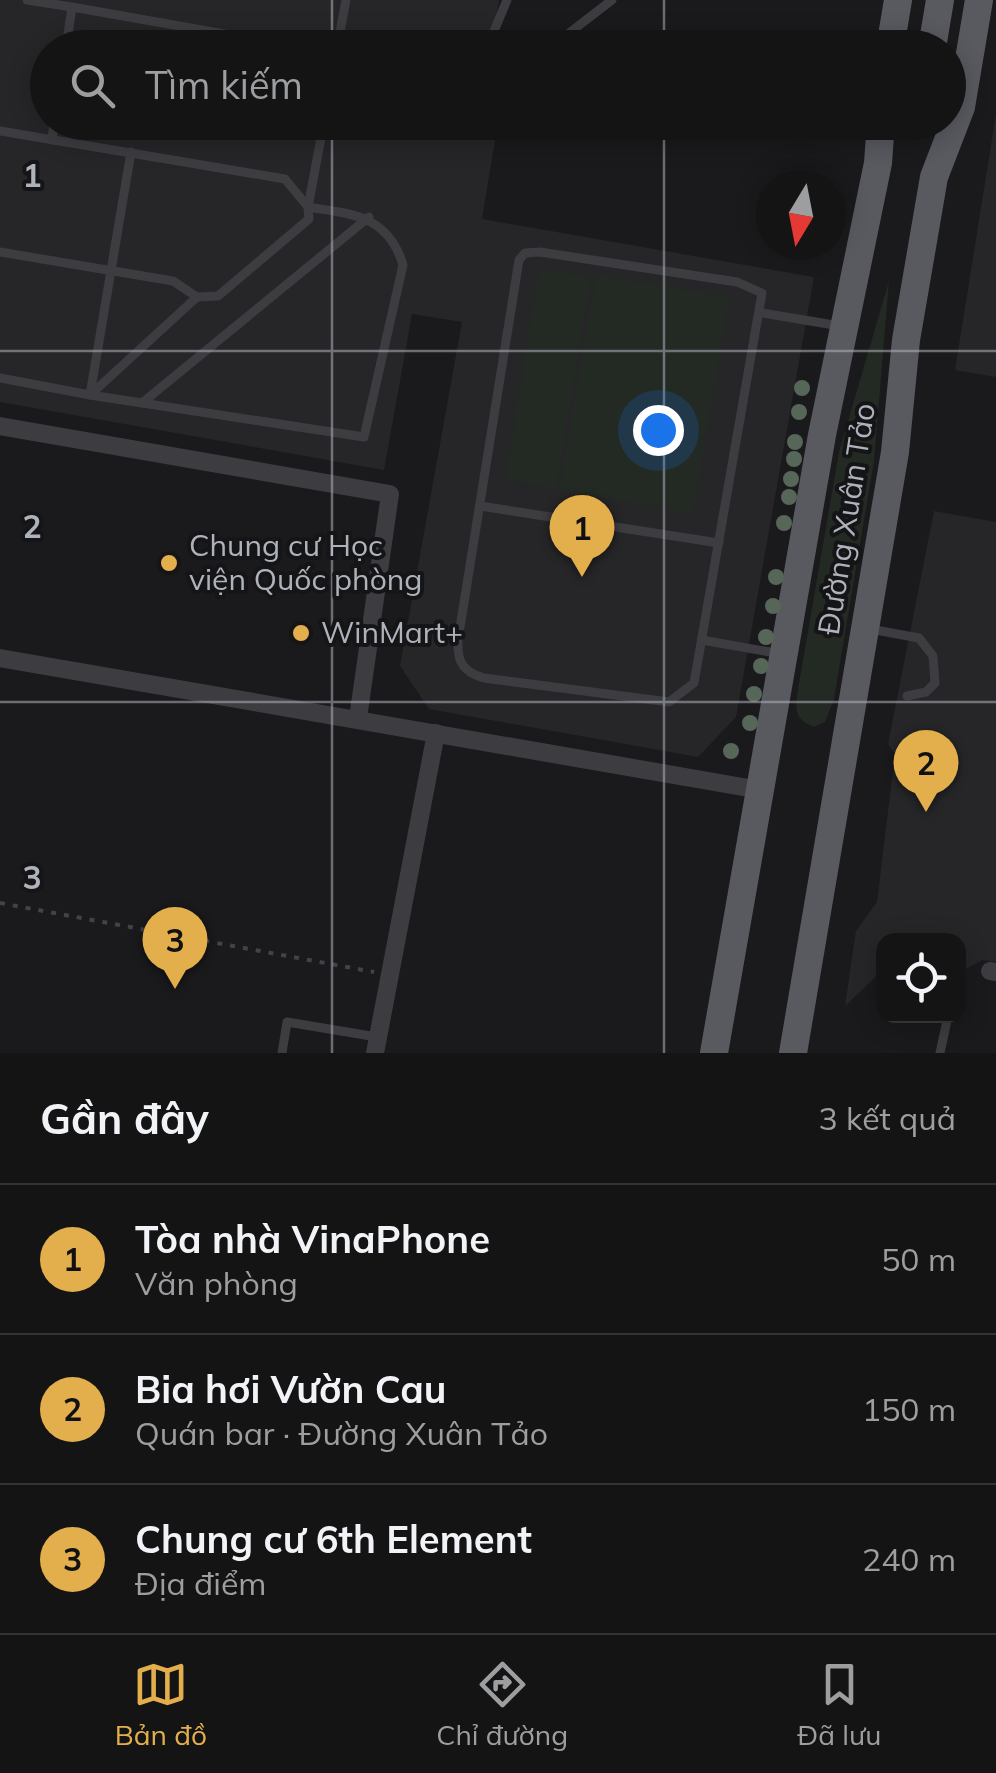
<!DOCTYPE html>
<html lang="vi">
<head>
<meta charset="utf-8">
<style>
  :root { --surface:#141415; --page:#1d1d1e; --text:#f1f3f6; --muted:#9d9ea0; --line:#333334; --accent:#e3af4c }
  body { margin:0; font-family:Mulish,sans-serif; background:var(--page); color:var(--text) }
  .controls { position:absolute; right:30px; bottom:30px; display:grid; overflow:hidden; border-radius:20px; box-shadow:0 5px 25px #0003 }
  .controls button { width:90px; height:90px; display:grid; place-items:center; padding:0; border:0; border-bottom:2px solid var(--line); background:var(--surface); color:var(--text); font:50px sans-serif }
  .compass { position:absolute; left:756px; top:170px; width:90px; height:90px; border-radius:50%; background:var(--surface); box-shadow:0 5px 25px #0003; rotate:190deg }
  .you { position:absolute; left:658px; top:430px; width:35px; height:35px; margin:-25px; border:8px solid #fff; border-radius:50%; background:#1a73e8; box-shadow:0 0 0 15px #1a73e833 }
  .badge { display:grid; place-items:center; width:65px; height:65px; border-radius:50%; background:var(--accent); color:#111; font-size:32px; font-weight:700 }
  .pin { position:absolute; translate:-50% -82px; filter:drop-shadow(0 2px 5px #0008) }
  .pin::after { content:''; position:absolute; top:52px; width:35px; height:30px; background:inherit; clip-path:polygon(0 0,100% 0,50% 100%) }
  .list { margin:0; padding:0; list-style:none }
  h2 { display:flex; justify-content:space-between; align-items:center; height:130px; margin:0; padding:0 40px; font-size:42px }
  h2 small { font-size:32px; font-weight:400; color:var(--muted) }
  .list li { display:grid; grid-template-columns:65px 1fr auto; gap:30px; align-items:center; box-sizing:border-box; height:150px; padding:0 40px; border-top:2px solid var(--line) }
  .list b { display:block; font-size:38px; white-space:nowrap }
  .list p { margin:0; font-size:32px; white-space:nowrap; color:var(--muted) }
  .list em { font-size:32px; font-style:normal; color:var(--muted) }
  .icon { flex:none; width:55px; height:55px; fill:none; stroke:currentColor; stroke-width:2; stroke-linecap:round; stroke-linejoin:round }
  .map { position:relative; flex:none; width:996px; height:1053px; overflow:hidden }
  .search { position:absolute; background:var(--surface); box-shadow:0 5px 25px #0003; left:30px; right:30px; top:30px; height:110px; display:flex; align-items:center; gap:25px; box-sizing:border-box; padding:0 35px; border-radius:55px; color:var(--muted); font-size:38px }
  .sheet { height:580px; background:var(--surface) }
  nav { display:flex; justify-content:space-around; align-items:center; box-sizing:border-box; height:140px; border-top:2px solid var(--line); background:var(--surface); font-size:28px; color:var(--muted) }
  nav a { display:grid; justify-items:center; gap:5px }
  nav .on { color:var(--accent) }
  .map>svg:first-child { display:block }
  .built { fill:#262629 }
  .green { fill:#222a23 }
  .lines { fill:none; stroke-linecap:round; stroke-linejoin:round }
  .path { stroke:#424348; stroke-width:4; stroke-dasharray:5 8; stroke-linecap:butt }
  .service { stroke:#3c3c41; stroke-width:9 }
  .minor { stroke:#3c3c41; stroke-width:18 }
  .primary { stroke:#585a60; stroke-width:28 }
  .tree { fill:#566658 }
  .grid { fill:none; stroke:#aeb2bb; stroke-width:2.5; stroke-opacity:0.55 }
  .poi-dot { fill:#e3af4c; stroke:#151517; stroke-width:4 }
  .labels { text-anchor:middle; stroke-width:8; stroke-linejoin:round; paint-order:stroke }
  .street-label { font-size:30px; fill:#aeb2bb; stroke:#151517 }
  .poi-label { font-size:30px; fill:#aeb2bb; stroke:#151517; text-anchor:start }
  .grid-label { font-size:32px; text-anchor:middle; font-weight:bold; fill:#aeb2bb; stroke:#151517; stroke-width:8; stroke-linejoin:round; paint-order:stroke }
</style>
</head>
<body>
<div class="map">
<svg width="996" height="1053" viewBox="0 0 996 1053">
  <rect width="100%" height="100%" fill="#1a1a1c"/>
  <g class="built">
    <path d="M0,0H499L491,47L48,48V122L498,123L482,219L814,277L736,717L698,757L429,709L400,666L462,322L412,314L384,470L0,402Z"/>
    <path d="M996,114V377L955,370Z"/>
    <path d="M934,511L996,522V962L982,960L959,973L958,941H884L883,970L845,1006L856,931L877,902L895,754L888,744Z"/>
  </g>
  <g class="green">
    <path d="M539,269L591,277L556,489L505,480Z"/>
    <path d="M596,275L729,297L693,514L559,490Z"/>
    <path d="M889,281L874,461L834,699L825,722L814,727C797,720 795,713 797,695L839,452Z"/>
  </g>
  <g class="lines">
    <path class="path" d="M0,903L374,972"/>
    <g class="service">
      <path d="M27,0L72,7L66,48"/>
      <path d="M72,7L304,48"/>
      <path d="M551,47L612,0"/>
      <path d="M337,48L346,0"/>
      <path d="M487,48L507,0"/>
      <path d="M0,131L285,179L308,207L309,219L218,296L197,297"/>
      <path d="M52,140L54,122"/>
      <path d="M131,152L90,395L364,437L403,265C388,215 352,214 308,207L324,122"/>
      <path d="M0,252L173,281L197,297L90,395L0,378"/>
      <path d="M540,252L737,282L762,293L694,683L669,702L484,678C463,672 457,662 458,640L519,260L525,253Z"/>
      <path d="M762,313L840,326"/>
      <path d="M142,403L369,217"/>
      <path d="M480,506L719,543"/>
      <path d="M870,629L919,638L933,656L935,683L926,692L907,696"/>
      <path d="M702,640L781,654"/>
      <path d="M282,1053L287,1022L377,1037"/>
      <path d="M940,1053L948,1016"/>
    </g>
    <g class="minor">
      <path d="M0,426L390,494L358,718"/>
      <path d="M0,658L760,790"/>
      <path d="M990,971L996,972"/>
      <path d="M375,1053L436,733"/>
    </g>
    <g class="primary">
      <path d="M890,48L898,0"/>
      <path d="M932,48L940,0"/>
      <path d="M714,1053L822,435L878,163L881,122"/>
      <path d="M793,1053L895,452L906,340L934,177L961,107L979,0"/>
    </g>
  </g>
  <g class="tree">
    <circle cx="802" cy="388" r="8"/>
    <circle cx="799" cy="412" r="8"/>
    <circle cx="795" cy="442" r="8"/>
    <circle cx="794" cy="459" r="8"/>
    <circle cx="791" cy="479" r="8"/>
    <circle cx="789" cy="497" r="8"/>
    <circle cx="784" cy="523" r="8"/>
    <circle cx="776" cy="577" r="8"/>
    <circle cx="773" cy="606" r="8"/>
    <circle cx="766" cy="637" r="8"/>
    <circle cx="761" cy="666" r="8"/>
    <circle cx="754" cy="694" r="8"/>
    <circle cx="750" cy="723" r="8"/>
    <circle cx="731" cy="751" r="8"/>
  </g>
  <path class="grid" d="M332,0V48M664,0V48M332,122V1053M664,122V1053M0,351H996M0,702H996"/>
  <g class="poi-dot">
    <circle cx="169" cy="563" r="10"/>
    <circle cx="301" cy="633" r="10"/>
  </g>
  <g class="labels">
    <g class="street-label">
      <text transform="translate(847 519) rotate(-81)" y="10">Đường Xuân Tảo</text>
    </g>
    <g class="poi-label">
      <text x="189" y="556">Chung cư Học<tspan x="189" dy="34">viện Quốc phòng</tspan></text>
      <text x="321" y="643">WinMart+</text>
    </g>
  </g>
  <g class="grid-label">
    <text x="32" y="187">1</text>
    <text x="32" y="538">2</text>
    <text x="32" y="889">3</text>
  </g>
</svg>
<div class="controls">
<button><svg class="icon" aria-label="locate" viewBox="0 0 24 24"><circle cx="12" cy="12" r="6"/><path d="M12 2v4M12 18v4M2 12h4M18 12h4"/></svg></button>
</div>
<svg class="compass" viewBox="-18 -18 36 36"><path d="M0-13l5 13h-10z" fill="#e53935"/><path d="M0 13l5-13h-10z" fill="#9d9ea0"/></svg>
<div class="you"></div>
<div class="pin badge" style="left:582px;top:577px">1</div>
<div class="pin badge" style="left:926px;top:812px">2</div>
<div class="pin badge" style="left:175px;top:989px">3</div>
<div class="search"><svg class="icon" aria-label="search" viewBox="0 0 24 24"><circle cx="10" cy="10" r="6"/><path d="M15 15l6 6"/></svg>Tìm kiếm</div>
</div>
<section class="sheet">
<h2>Gần đây<small>3 kết quả</small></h2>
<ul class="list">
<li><span class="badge">1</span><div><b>Tòa nhà VinaPhone</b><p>Văn phòng</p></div><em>50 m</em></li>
<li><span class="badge">2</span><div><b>Bia hơi Vườn Cau</b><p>Quán bar · Đường Xuân Tảo</p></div><em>150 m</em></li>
<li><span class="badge">3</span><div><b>Chung cư 6th Element</b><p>Địa điểm</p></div><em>240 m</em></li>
</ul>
</section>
<nav>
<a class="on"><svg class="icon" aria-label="map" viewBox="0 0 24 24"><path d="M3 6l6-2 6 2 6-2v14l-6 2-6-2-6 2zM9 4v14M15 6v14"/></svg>Bản đồ</a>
<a><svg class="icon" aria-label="directions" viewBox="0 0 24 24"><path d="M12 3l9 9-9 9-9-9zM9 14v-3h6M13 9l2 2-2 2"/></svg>Chỉ đường</a>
<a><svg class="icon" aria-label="saved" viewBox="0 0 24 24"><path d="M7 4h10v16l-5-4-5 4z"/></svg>Đã lưu</a>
</nav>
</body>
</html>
